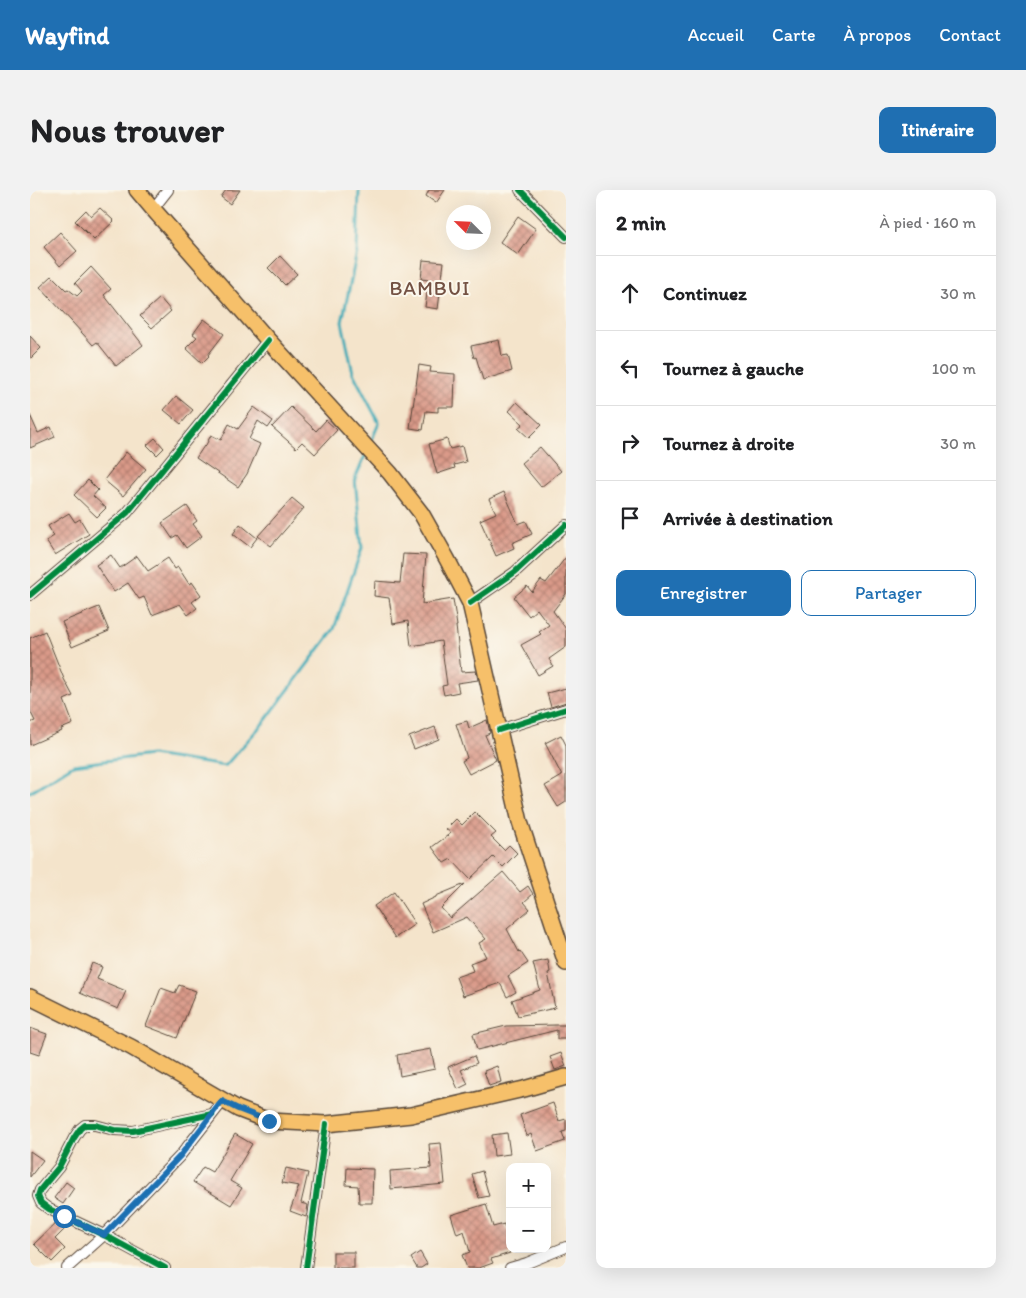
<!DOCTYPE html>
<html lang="fr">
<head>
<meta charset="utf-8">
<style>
  :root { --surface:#fff; --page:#f2f2f2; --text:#202124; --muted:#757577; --line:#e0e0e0; --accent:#1f6fb2 }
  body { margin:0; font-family:Itim,sans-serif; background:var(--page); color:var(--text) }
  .controls { position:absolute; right:15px; bottom:15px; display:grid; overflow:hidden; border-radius:10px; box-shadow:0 5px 20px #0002 }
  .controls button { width:45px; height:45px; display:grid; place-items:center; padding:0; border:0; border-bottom:1px solid var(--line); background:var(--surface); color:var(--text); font:25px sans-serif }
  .compass { position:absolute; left:416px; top:15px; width:45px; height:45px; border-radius:50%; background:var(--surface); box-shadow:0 5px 20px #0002; rotate:294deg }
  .stop { position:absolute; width:15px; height:15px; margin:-11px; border:4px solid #1f6fb2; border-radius:50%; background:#fff }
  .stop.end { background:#1f6fb2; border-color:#fff; box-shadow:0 1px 5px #0008 }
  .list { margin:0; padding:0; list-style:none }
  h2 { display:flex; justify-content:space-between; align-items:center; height:65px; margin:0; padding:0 20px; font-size:21px }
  h2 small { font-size:16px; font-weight:400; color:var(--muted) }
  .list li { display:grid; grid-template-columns:32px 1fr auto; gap:15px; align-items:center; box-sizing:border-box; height:75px; padding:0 20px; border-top:1px solid var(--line) }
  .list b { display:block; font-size:19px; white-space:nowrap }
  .list em { font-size:16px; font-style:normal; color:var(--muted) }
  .actions { display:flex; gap:10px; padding:15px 20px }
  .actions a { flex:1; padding:11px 0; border:1px solid var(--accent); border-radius:10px; text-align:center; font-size:18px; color:var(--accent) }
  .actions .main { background:var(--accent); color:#fff }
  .icon { flex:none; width:28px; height:28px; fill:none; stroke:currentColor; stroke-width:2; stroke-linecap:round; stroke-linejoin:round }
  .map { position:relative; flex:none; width:536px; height:1078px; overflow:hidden; border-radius:10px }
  header { display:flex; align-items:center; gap:30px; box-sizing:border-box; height:70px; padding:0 25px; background:var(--accent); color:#fff }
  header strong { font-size:24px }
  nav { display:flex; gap:28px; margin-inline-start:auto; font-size:18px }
  .intro { display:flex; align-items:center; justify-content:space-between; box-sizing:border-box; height:120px; padding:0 30px }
  h1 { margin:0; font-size:35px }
  .button { padding:12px 22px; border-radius:10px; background:var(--accent); color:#fff; font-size:18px; font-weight:700 }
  main { display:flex; gap:30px; padding:0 30px }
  aside { flex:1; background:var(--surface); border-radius:10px; box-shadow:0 5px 20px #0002 }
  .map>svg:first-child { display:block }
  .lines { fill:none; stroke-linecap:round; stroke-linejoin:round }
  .stream { stroke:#3aaab7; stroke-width:3 }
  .building { fill:url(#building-cross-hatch) }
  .minor-casing { stroke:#574638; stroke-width:12 }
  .primary-casing { stroke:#574638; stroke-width:18 }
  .minor { stroke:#fff; stroke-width:10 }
  .primary { stroke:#f6c06b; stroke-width:15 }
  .cycleway-casing { stroke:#fbf7ec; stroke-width:9 }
  .cycleway { stroke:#00873e; stroke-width:6 }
  .route { stroke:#1f6fb2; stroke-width:6 }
  .labels { text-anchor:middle; stroke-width:4; stroke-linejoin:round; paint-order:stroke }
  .quarter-label { font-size:20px; letter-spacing:1px; fill:#735143; stroke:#fbf7ec }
</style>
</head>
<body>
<header>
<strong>Wayfind</strong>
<nav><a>Accueil</a><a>Carte</a><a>À propos</a><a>Contact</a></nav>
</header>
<div class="intro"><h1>Nous trouver</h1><a class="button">Itinéraire</a></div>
<main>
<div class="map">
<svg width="536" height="1078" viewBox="0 0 536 1078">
  <defs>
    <pattern id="building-cross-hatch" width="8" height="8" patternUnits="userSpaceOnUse" patternTransform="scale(1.25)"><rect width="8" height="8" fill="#da9a89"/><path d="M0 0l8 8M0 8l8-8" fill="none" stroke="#b27e6f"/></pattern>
  </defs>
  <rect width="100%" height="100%" fill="#fbf7ec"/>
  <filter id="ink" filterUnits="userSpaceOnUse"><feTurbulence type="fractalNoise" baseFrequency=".02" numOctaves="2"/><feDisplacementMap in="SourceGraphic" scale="10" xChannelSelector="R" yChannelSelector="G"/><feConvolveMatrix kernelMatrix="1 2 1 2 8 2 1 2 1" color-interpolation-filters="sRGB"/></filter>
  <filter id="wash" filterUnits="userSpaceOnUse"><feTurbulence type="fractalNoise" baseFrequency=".0096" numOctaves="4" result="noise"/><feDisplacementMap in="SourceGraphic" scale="20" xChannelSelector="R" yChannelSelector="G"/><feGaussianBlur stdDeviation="1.12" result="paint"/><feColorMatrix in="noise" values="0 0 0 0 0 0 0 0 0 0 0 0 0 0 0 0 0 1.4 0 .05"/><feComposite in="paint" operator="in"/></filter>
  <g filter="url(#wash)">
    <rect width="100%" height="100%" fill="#f4e4cb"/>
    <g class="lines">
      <g class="stream">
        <path d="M329,0L327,62L312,132L323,183L349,233L340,254"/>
        <path d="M0,602L43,575L121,565L195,576L235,531L304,439L332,358L325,289L336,264"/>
      </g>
    </g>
    <g id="blocks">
      <g class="building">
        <path d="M196,0H210L200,14L191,7Z"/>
        <path d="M399,0H415L406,13L396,6Z"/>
        <path d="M70,18L84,31L64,50L45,31L56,20L61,26Z"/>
        <path d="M488,26L506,39L488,65L470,52Z"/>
        <path d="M30,42L47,61L30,76L14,57Z"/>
        <path d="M250,66L267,84L255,95L238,78Z"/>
        <path d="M393,70L414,72L408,119L395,117L399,90L391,89Z"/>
        <path d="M61,77L81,99L74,105L113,155L86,176L67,152L63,155L10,97L22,86L36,100L38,99L47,106L52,101L45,93Z"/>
        <path d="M130,108L141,121L122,138L110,126Z"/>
        <path d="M174,129L194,144L178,165L179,166L172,173L156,158L167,147L163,144Z"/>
        <path d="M0,146L11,158L0,169Z"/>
        <path d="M469,150L472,166L478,165L482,181L453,190L446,167L444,168L441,156Z"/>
        <path d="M389,175L401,177L400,182L425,184L424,217H408V222L396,221L393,240L380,238Z"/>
        <path d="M146,206L163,220L151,234L134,220Z"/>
        <path d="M487,212L512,235L499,248L488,238L493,234L479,221Z"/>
        <path d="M224,217L243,231L238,238L228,231L219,249L230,254L217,284L208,297L166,268L174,256L175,257L181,245L191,250L199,234L208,239Z"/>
        <path d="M261,217L286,241L296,230L307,240L285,264L272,252L266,258L242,237Z"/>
        <path d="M0,225L8,243L21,237L25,247L0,258Z"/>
        <path d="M125,248L134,258L127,265L117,255Z"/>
        <path d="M417,249L420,259L432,256L436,272L424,275L425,278L407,284L399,254Z"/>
        <path d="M510,257L531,281L511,297L491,273Z"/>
        <path d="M96,262L116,279L93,306L74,290Z"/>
        <path d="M58,290L68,300L63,306L76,318L67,327L44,305Z"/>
        <path d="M474,302L488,334L496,331L502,344L482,353L484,358L466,366L450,330L466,323L459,309Z"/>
        <path d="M262,308L274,318L241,356L228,346Z"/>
        <path d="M157,316L167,331L163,334L172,346L156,358L147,345L142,348L132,333Z"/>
        <path d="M39,323L45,332L50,329L59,344L25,365L16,351L24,346L18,336Z"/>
        <path d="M210,334L227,348L220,357L203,344Z"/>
        <path d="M373,364L396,365L392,414L423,409L427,436H426L431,482L446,481L448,490L427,493L429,502L414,505L412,496L417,495L411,451L381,456L378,431L363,434L359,408L344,406L345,391L370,393Z"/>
        <path d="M81,365L90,378L107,366L118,381L138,368L145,379L148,377L159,394L162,392L171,405L162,412L167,418L158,425L150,414L122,425L114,407L109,409L98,393L84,402L66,375Z"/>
        <path d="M536,367V404L523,421L536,439V457L519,469L523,476L508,485L491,455L511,444L509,442L519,435L507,419L499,426L484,407L497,396L502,402L511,390L516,393Z"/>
        <path d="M69,417L79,441L42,457L32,432Z"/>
        <path d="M15,441L34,489L43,506L34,510L43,534L31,539L32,541L0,555V533L5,531L0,521V448Z"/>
        <path d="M536,498V512L521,517L517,503Z"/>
        <path d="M457,530L460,543L455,545L466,570L439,584L432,571L437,568L426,534L437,531L439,538Z"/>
        <path d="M405,537L409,549L384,559L379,547Z"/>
        <path d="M531,545L536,555V612L528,617L515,596L532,586L515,553Z"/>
        <path d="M445,622L466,643L461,647L474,660L479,655L487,663L473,677L463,667L440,689L421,669L414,673L402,657L421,643L416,639L426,629L432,635Z"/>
        <path d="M473,682L490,702L498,696L503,704L494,712L500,719L477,739L489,762L490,761L498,773L478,786L486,802L477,807L470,793L433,806L426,787L443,781L440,773L456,767L449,753L456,749L437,727L403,742L391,714L406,707V706L435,694L411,718L420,728Z"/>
        <path d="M364,702L385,734L365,748L344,716Z"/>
        <path d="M518,770L520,782L518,783L525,818L488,826L482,810L510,800L503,773Z"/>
        <path d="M62,773L72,777L67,789L96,801L88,819L50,803Z"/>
        <path d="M149,795L166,801L147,848L116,836L131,798L145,803Z"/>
        <path d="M527,835H536V849H527V840L447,860L443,844L476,836Z"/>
        <path d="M0,838L17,844L9,865L0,862Z"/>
        <path d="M401,859L405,879L370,886L367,865Z"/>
        <path d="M531,863L536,876L525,880L520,867Z"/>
        <path d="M444,866L447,873L431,880L438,894L428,899L418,877Z"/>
        <path d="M467,876L471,892L459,896L454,881Z"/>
        <path d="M523,913L529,931L536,929V941L532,942L535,951L507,961L501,944L497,946L490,925Z"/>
        <path d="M477,943L480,964L464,966L462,945Z"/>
        <path d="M205,944L222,954L200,991L212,998L201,1015L163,992L173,977L182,982Z"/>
        <path d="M411,953L415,994L361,999L360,981L401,978L399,954Z"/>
        <path d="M0,961L13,970L0,987Z"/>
        <path d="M256,978L278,983L271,1013L278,1015L276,1027L260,1021L269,996L252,993Z"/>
        <path d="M317,978L343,979L342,1013H329L328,996L316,995Z"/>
        <path d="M452,981L459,1006L449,1008L442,984Z"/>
        <path d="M36,992L44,998L33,1014L24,1008Z"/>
        <path d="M456,1014L463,1037L474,1034L476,1040L480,1039V1063L461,1069L463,1073L449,1078H437L432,1065L440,1062L434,1041L427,1044L421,1025Z"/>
        <path d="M28,1031L33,1033L37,1037L25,1049L35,1059L22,1072L4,1054Z"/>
        <rect x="303" y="1062" width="21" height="16"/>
        <path d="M390,1062L397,1074L391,1078H387L381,1068Z"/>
      </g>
    </g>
  </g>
  <g filter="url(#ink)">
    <use href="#blocks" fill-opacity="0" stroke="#574638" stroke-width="1"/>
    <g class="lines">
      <g class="minor-casing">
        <g id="minor">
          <path d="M490,0L536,47"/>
          <path d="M123,19L138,0"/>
          <path d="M0,405L97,323L238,150"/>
          <path d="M440,413L485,382L536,335"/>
          <path d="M469,540L536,519"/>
          <path d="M37,1078L74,1045L150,966L193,911"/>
          <path d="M135,1078L74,1045L19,1019L11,1013L8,1006L10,1000L29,977L44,948L50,939L55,935H65L84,940L103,941L182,924"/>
          <path d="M276,1078L296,934"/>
          <path d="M480,1078L497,1073L536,1057"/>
        </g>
      </g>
      <g class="primary-casing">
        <g id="primary">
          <path d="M107,0L123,19L238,150L360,283L391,323L417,369L440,413L490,632L536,773"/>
          <path d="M0,807L101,857L208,919L239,931L296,934L381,925L494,899L536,887"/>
        </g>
      </g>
      <use href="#minor" class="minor"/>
      <use href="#primary" class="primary"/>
      <g class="cycleway-casing">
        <g id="cycleway">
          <path d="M490,0L536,47"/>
          <path d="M0,405L97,323L238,150"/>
          <path d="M440,413L485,382L536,335"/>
          <path d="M469,540L536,519"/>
          <path d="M135,1078L74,1045L19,1019L11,1013L8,1006L10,1000L29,977L44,948L50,939L55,935H65L84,940L103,941L182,924"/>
          <path d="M276,1078L296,934"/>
        </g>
      </g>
      <use href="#cycleway" class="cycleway"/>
    </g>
  </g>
  <g class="lines" filter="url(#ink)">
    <path class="route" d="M34,1026L74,1045L150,966L192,911L208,919L239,931"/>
  </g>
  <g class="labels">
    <g class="quarter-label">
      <text x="400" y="105">BAMBUI</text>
    </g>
  </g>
</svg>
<div class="controls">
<button>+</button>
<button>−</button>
</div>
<svg class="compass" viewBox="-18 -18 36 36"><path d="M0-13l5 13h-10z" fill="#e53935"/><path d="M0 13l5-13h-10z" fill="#757577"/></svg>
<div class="stop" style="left:34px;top:1026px"></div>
<div class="stop end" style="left:239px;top:931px"></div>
</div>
<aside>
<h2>2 min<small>À pied · 160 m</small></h2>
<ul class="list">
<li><svg class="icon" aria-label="ahead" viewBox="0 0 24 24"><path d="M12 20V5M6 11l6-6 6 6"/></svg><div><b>Continuez</b></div><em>30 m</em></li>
<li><svg class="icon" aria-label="left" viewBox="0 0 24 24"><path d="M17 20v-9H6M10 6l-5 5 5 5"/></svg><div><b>Tournez à gauche</b></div><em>100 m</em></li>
<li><svg class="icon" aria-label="right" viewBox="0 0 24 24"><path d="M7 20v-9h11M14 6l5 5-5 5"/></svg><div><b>Tournez à droite</b></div><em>30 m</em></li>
<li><svg class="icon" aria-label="arrive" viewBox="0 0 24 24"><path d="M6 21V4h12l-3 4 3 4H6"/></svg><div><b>Arrivée à destination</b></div></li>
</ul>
<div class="actions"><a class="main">Enregistrer</a><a>Partager</a></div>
</aside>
</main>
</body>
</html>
